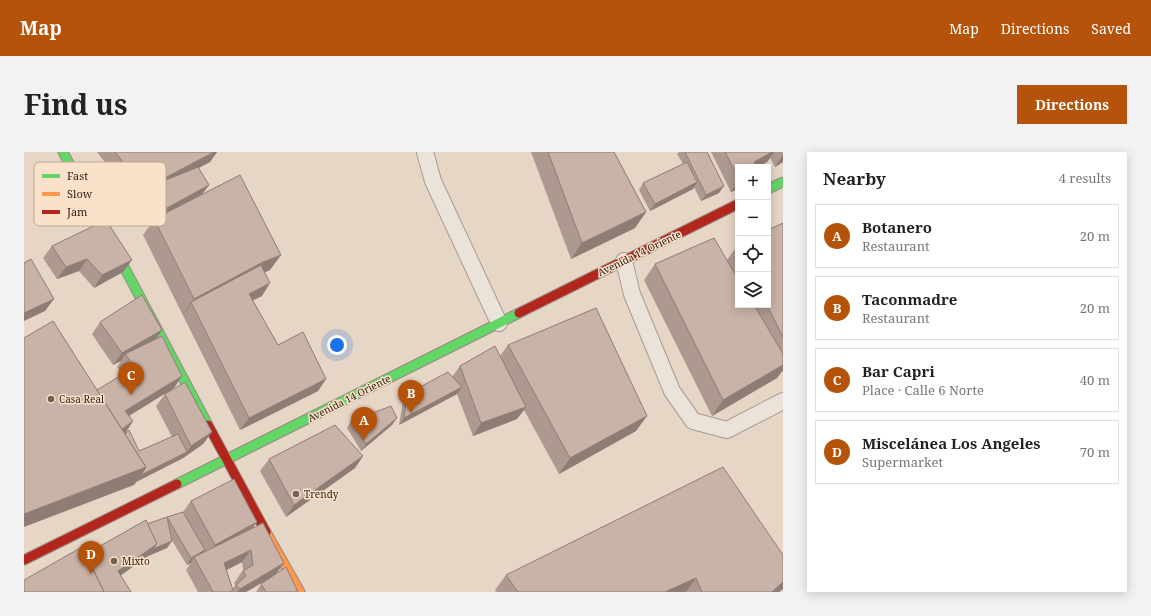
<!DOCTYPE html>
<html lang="en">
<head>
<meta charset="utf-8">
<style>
  :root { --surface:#fff; --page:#f2f2f2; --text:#222; --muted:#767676; --line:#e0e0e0; --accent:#b45309 }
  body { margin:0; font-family:"Noto Serif",serif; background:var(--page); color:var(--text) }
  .controls { position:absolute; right:12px; top:12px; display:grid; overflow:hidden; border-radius:0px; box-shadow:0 2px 10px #0003 }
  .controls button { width:36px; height:36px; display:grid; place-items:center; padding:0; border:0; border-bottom:1px solid var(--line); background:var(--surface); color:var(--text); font:20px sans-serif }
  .you { position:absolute; left:313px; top:193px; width:14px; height:14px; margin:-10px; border:3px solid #fff; border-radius:50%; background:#1a73e8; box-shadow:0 0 0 6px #1a73e833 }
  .badge { display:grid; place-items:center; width:26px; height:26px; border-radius:50%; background:var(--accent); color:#fff; font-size:13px; font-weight:700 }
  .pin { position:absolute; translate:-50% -33px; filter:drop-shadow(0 1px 2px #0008) }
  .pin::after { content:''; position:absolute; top:21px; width:14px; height:12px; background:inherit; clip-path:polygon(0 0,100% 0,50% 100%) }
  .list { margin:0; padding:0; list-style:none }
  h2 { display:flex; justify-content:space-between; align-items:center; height:52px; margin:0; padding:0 16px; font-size:17px }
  h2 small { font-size:13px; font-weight:400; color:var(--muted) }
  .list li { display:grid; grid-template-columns:26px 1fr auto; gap:12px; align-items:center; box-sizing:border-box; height:64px; margin:0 8px 8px; padding:0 8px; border:1px solid var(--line); border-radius:0px }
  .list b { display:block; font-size:15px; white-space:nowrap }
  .list p { margin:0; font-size:13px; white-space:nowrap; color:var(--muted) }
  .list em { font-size:13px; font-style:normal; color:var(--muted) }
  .icon { flex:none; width:22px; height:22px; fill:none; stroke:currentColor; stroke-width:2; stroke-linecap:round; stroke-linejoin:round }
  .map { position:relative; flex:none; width:759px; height:440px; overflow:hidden; border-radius:0px }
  header { display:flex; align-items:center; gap:24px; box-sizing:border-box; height:56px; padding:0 20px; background:var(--accent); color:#fff }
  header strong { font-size:19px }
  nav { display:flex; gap:22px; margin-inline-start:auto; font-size:14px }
  .intro { display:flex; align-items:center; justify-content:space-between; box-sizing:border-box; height:96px; padding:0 24px }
  h1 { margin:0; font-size:28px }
  .button { padding:10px 18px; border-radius:0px; background:var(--accent); color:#fff; font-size:14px; font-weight:700 }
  main { display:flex; gap:24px; padding:0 24px }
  aside { flex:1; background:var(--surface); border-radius:0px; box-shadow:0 2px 10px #0003 }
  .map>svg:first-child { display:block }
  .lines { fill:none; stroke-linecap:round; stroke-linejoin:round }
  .lane-casing { stroke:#a89b90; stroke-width:18 }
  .fast-casing { stroke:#998b80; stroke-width:11 }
  .slow-casing { stroke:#998b80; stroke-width:11 }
  .jam-casing { stroke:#998b80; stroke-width:11 }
  .lane { stroke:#ebe2d9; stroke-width:16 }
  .fast { stroke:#63d668; stroke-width:9 }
  .slow { stroke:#ff974d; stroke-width:9 }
  .jam { stroke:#b3261e; stroke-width:9 }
  .wall { fill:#ad9990; fill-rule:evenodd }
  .shaded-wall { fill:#8d7d75 }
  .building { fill:#c9b2a7; stroke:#8d7d75 }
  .poi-dot { fill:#746156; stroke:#f9e2c9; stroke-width:1.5 }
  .labels { text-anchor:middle; stroke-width:3; stroke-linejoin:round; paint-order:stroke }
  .street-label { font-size:10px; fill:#372219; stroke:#f9e2c9 }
  .poi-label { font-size:10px; fill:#372219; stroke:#f9e2c9; text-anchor:start }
  .key { fill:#f9e2c9; stroke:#bfa894; stroke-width:1 }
  .key-label { font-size:11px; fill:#372219 }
</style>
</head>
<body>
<header>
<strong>Map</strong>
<nav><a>Map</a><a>Directions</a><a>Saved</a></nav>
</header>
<div class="intro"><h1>Find us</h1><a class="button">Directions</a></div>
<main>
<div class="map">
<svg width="759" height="440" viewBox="0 0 759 440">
  <rect width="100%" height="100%" fill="#e5d6c6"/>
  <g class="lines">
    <g class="lane-casing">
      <g id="lane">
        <path d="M401,0L409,29L475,171"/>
        <path d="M600,109L608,142L648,239L669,269L703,278L759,249"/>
      </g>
    </g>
    <g class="fast-casing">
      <g id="fast">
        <path d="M39,0L184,273"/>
        <path d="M744,37L759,30"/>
        <path d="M153,332L495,161"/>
      </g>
    </g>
    <g class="slow-casing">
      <path id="slow" d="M242,380L276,440"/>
    </g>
    <g class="jam-casing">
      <g id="jam">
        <path d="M495,161L714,52"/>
        <path d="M184,273L242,380"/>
        <path d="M0,408L153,332"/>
      </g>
    </g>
    <use href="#lane" class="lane"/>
    <use href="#fast" class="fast"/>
    <use href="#slow" class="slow"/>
    <use href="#jam" class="jam"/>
  </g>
  <g class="wall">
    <path d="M73,0H193L186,10L174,16L185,33L178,42L246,118L241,120L238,144L228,148L254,193L302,227L294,239L216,278L119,83L127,72L123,74L106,52L90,22Z"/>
    <path d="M507,0H590L622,60L611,76L547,107Z"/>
    <path d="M655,0H683L695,41L677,49L670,35L669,37L626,59L615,38L619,31L659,12L653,2Z"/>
    <path d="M687,0H759V10L751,15L746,6L743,10L714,15V37L707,40Z"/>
    <path d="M759,71V220H758V219L753,226L688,264L620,128L631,112L703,108L713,94L714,93V153H744Z"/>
    <path d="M28,94L99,120L70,136L55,119L33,127L19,106Z"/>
    <path d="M76,170L138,178L131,187L158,224L150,236L105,264L109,269L101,281L115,299L148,285L132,254L141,242L188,280L179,292L159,306L112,330L110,333L73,238L99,222L93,215L97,209L89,213L68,182Z"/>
    <path d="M484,193L612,279L535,322L500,258L493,267L449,284L433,242L375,273L379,249L383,242L428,225L436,214L476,204Z"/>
    <path d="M327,269L368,273L337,299L323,276Z"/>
    <path d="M339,304L331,316L262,365L236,319L245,307Z"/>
    <path d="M167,349L233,370L228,377L260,411L252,422L274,440H232L237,432L246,426L222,440H174L162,418L167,411L163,413L147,387L143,396L124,404L97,423L62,403L123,372L159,360ZM218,410L219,418L210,431L211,433L209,437L202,418Z"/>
    <path d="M759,403V437L755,440H472L471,438L482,423Z"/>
  </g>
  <g class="shaded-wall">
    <path d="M190,0H193L186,10L119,45L122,36Z"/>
    <path d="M748,0H750L743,10L734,15H727L730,10Z"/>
    <path d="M759,3V10L751,15Z"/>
    <path d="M673,30L669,37L626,59L631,52Z"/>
    <path d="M714,30V37L707,40Z"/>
    <path d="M185,33L176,45L130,67L127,72L123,74L132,62Z"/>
    <path d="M700,34L695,41L677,49L682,43Z"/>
    <path d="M622,60L611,76L547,107L558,91Z"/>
    <path d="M257,103L246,118L167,150L159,163L170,147L239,110Z"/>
    <path d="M63,107L55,119L33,127L42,115Z"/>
    <path d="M108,108L99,120L70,136L78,123Z"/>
    <path d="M246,131L238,144L216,155L225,142Z"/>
    <path d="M30,147L21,159L0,169V161Z"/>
    <path d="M138,178L130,190L101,202L97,209L89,213L98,201Z"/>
    <path d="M759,213V218L753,226L688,264L699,248Z"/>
    <path d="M158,224L150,236L93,271L101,259Z"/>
    <path d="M302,227L294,239L216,278L225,266Z"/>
    <path d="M438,235L433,242L375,273L380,266Z"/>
    <path d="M502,255L493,267L449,284L457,271Z"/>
    <path d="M623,264L612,279L535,322L546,306Z"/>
    <path d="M373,266L368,273L337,299L342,292Z"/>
    <path d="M109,269L101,282L97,278Z"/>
    <path d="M188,280L179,292L159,306L112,330L117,323L163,300L167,294Z"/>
    <path d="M339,304L331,316L262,365L270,353Z"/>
    <path d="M122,315L110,333L0,375V362Z"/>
    <path d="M233,370L224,382L183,405L191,393Z"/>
    <path d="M148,389L143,396L124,404L129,397Z"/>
    <path d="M133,392L124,404L86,431L94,419Z"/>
    <path d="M181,398L177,405H170L167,411L163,413L167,406Z"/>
    <path d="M227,398L218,410L191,424L200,411Z"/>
    <path d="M260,411L251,423L222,440H213L216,437Z"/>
    <path d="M672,426L662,440H641Z"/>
    <path d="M759,430V437L755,440H748Z"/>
  </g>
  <g class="building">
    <path d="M91,0H190L122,36L174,15L185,33L132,62L115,40L99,10Z"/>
    <path d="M524,0H590L622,60L558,91Z"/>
    <path d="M661,0H683L700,34L682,43Z"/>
    <path d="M701,0H748L730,10L733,15H714V25Z"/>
    <path d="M663,10L673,30L631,52L619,31Z"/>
    <path d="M216,23L257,103L239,110L170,147L130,67Z"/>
    <path d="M82,68L108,108L78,123L63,107L42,115L28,94Z"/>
    <path d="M759,71V185L743,153H744V78Z"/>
    <path d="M690,86L714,127V153H730L759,202V213L699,248L631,112Z"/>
    <path d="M7,107L30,147L0,161V111Z"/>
    <path d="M237,113L246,131L225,142L233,156L254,193L279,180L302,227L225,266L167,150Z"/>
    <path d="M118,143L138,178L98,201L76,170Z"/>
    <path d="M572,156L623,264L546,306L484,193Z"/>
    <path d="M29,169L122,315L0,362V186Z"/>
    <path d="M138,184L158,224L101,259L109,269L98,277L73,238L111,215L101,202Z"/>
    <path d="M471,194L502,255L457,271L436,214Z"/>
    <path d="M424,220L438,235L380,266L383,242Z"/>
    <path d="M161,230L188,280L167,294L141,242Z"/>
    <path d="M367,254L373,266L342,292L327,269Z"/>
    <path d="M311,273L339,304L270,353L245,307Z"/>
    <path d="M105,278L115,299L154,282L163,300L117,323L122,315L101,282Z"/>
    <path d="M699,315L759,403V430L748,440H678L672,426L641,440H494L482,423Z"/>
    <path d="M210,327L233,370L191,393L167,349Z"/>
    <path d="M159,360L181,398L167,406L143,365Z"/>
    <path d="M143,365L148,389L129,397L133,392L123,372Z"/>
    <path d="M122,368L133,392L94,419L107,440H80L62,402Z"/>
    <path d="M239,371L260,411L216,437L212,433L222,424L219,419L229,413L227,398L200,411L209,438L205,440H189L170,405Z"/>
    <path d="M58,395L80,440H0V428Z"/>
    <path d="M262,415L274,440H242L237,432Z"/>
  </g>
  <g class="poi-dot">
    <circle cx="27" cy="247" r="4"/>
    <circle cx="272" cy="342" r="4"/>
    <circle cx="90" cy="409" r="4"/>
  </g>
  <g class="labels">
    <g class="street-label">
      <text transform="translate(615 101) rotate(-26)" y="4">Avenida 14 Oriente</text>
      <text transform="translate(325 246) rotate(-27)" y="4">Avenida 14 Oriente</text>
    </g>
    <g class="poi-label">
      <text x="35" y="251">Casa Real</text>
      <text x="280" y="346">Trendy</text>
      <text x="98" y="413">Mixto</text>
    </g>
  </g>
  <rect x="10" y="10" width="132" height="64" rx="6" class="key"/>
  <rect x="18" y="22" width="18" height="4" fill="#63d668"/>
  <rect x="18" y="40" width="18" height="4" fill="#ff974d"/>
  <rect x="18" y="58" width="18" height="4" fill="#b3261e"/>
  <g class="key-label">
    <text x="43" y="28">Fast</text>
    <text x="43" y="46">Slow</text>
    <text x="43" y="64">Jam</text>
  </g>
</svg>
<div class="controls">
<button>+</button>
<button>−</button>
<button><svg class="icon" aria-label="locate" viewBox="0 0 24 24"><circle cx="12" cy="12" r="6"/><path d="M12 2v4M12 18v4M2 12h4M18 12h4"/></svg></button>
<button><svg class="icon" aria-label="layers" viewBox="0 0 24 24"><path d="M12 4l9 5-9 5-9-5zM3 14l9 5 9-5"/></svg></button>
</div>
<div class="you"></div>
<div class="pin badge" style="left:340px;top:288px">A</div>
<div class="pin badge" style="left:387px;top:261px">B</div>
<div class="pin badge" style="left:107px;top:243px">C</div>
<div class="pin badge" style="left:67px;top:422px">D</div>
</div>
<aside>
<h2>Nearby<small>4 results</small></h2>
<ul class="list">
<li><span class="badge">A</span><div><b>Botanero</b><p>Restaurant</p></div><em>20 m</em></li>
<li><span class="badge">B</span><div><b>Taconmadre</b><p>Restaurant</p></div><em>20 m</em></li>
<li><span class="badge">C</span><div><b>Bar Capri</b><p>Place · Calle 6 Norte</p></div><em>40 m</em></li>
<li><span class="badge">D</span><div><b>Miscelánea Los Angeles</b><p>Supermarket</p></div><em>70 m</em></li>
</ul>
</aside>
</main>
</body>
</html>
